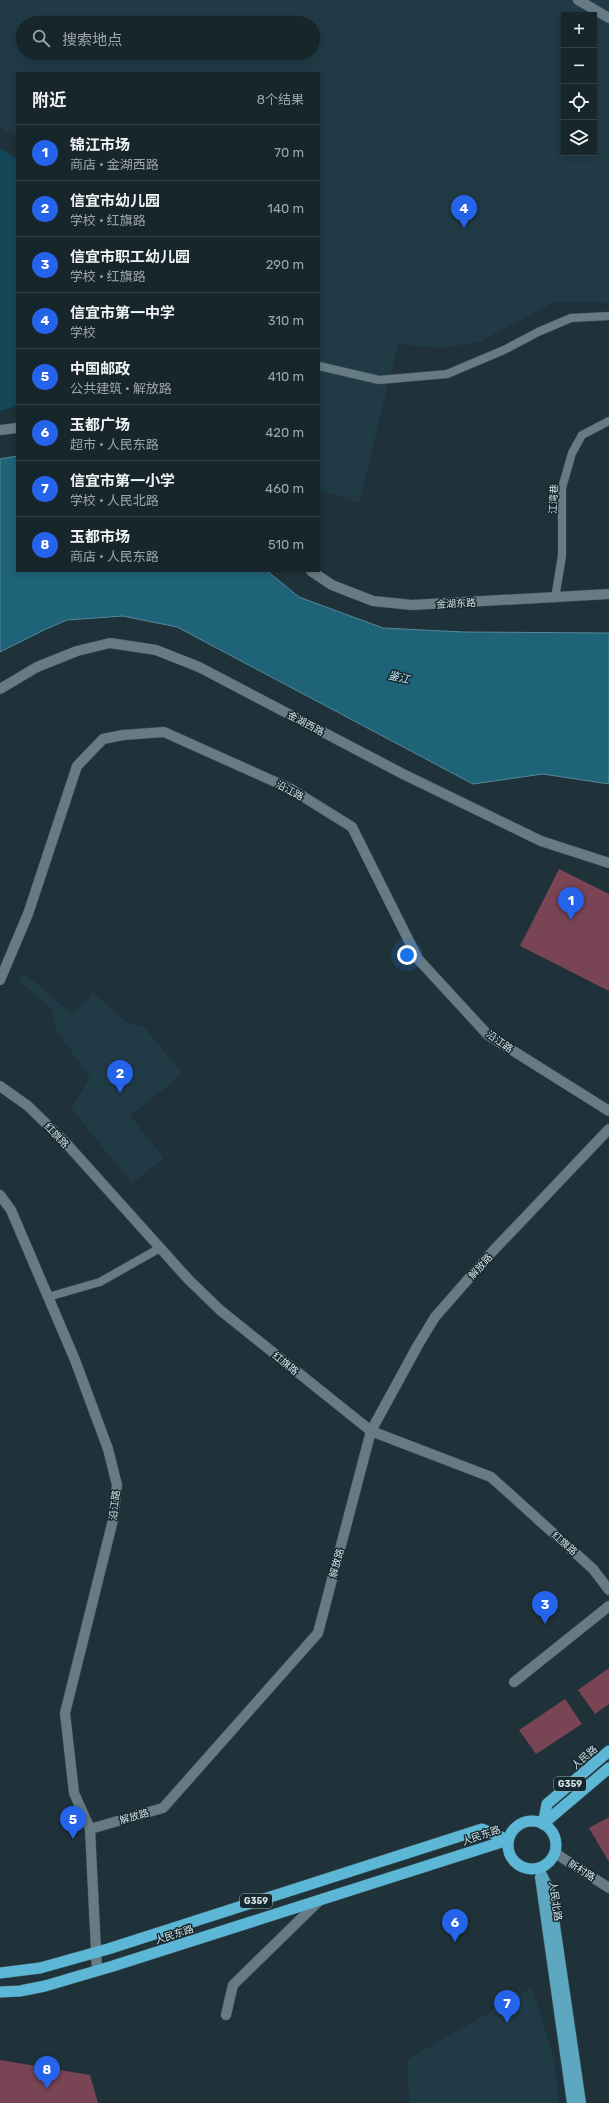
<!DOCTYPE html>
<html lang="zh">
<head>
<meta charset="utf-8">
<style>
  :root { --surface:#17262b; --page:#243237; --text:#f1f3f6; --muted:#9ea5a9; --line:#364347; --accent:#2563eb }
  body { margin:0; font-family:Rubik,"Noto Sans SC",sans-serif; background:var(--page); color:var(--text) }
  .controls { position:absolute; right:12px; top:12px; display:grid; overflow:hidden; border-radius:0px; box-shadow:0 2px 6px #0003 }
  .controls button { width:36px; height:36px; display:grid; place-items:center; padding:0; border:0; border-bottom:1px solid var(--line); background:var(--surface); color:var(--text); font:20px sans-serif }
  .you { position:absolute; left:407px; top:955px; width:14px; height:14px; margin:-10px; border:3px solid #fff; border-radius:50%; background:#1a73e8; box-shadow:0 0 0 6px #1a73e833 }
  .badge { display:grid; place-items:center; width:26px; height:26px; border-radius:50%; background:var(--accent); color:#fff; font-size:13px; font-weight:700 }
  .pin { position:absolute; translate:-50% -33px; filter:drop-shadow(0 1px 2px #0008) }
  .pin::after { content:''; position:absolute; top:21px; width:14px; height:12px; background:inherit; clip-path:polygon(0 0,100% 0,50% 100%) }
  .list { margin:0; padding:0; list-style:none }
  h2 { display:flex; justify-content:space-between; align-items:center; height:52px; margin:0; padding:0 16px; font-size:17px }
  h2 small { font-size:13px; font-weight:400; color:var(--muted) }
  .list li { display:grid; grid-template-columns:26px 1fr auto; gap:12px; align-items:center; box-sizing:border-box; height:56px; padding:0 16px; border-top:1px solid var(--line) }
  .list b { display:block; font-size:15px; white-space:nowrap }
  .list p { margin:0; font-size:13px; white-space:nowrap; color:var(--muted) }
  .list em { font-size:13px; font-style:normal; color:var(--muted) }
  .icon { flex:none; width:22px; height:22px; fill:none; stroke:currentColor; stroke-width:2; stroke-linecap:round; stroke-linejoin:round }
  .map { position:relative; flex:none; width:609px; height:2103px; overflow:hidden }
  .search { position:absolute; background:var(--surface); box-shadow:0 2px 6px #0003; left:16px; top:16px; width:304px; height:44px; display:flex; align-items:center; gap:10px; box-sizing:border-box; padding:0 14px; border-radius:22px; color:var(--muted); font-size:15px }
  .panel { position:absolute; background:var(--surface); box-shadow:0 2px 6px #0003; left:16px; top:72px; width:304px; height:500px; border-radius:0px }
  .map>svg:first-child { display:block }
  .built { fill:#203b46; fill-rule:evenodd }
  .green { fill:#144758 }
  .water { fill:#1f6378; stroke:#558898 }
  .building { fill:#794454 }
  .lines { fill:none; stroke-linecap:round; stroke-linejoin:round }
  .service-casing { stroke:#3c4d53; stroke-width:9 }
  .minor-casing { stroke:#3c4d53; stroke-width:11 }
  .tertiary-casing { stroke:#3c4d53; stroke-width:11 }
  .secondary-casing { stroke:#3c4d53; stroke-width:11 }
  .primary-casing { stroke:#3c4d53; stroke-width:11 }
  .trunk-casing { stroke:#3c4d53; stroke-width:12 }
  .service { stroke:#667b84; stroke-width:8 }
  .minor { stroke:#667b84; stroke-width:10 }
  .tertiary { stroke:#667b84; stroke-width:10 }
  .secondary { stroke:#667b84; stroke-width:10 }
  .primary { stroke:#5ea7c1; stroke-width:10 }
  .trunk { stroke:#5cb6d5; stroke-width:11 }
  .labels { text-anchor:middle; stroke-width:3; stroke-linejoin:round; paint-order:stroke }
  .shield { fill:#15282f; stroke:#9ba9ae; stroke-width:1 }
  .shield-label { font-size:9px; font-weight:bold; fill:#d4e0e4 }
  .street-label { font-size:10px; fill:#d4e0e4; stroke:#15282f }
  .water-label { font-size:11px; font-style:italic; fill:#c5e8f6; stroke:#15282f }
</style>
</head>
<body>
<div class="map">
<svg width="609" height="2103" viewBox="0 0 609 2103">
  <rect width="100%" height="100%" fill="#1f3239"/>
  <g class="built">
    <path d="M0,0H609V303L554,302L480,342L440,348L398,344L359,503L319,489V73H17V136L0,128ZM564,15H594V153H564ZM23,23H313V53H23Z"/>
    <path d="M25,974L73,1015L93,993L125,1021L145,1028L182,1074L130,1116L164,1158L132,1183L71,1108L90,1078L56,1029L52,1009L19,981Z"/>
    <path d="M532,1988L554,2059L559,2103H409L408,2059Z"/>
  </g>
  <path class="green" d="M0,148L17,159V406L0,411Z"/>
  <path class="water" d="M17,456V571H267L299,597L383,628L464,632L609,633V784L543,774L473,784L177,627L123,616L67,620L46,629L0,652V459Z"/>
  <g class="building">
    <path d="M559,869L609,894V991L520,946Z"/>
    <path d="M609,1668V1704L595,1714L578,1690Z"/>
    <path d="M565,1699L582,1724L536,1754L519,1730Z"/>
    <path d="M609,1817V1862L589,1828Z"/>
    <path d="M0,2060L90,2075L98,2103H0Z"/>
  </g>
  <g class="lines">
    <g class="service-casing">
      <g id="service">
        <path d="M319,366L379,380L447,374L504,350L538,332L571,318L609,316"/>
        <path d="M555,598L562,556V488L572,453L582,435L609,421"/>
        <path d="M48,1297L100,1282L160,1248"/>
      </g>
    </g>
    <g class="minor-casing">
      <g id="minor">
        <path d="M0,980L28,914L77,766L103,739L123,735L164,732L291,789L352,827L418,959L488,1035L609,1111"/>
        <path d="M0,1195L11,1210L75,1360L108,1449L117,1485L113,1520L65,1713L74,1793L90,1829"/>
        <path d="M514,1682L609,1606"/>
        <path d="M226,2015L233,1985L319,1901"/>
      </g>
    </g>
    <g class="tertiary-casing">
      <g id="tertiary">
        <path d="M578,0L609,18"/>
        <path d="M0,1086L28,1106L65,1142L188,1279L220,1310L371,1431L491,1477L593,1569L609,1590"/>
        <path d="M97,1971L90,1829L163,1808L318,1633L371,1431L418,1345L435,1317L492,1252L609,1129"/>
      </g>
    </g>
    <g class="secondary-casing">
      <g id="secondary">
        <path d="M0,430L17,428"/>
        <path d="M311,571L332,585L373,601L412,605L609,594"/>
        <path d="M0,689L37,667L77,651L110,643L156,650L199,667L403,774L541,841L609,863"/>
        <path d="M555,1853L609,1888"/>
      </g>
    </g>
    <g class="primary-casing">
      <g id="primary">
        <path d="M539,1869L550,1891L581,2103"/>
        <path d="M540,1877L572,2103"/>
      </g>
    </g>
    <g class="trunk-casing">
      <g id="trunk">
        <circle cx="532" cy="1845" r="24"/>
        <path d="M543,1824L547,1804L609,1751"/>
        <path d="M543,1824L609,1768"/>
        <path d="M0,1973L40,1968L108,1949L482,1829L508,1840"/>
        <path d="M0,1992L20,1991L45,1986L113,1966L508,1840"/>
      </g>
    </g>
    <use href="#service" class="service"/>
    <use href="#minor" class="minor"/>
    <use href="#tertiary" class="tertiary"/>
    <use href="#secondary" class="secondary"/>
    <use href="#primary" class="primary"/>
    <use href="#trunk" class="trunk"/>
  </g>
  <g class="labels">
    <g class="shield">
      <rect x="554" y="1777" width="32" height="14" rx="3"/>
      <rect x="240" y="1894" width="32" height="14" rx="3"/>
    </g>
    <g class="shield-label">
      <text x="570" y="1787">G359</text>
      <text x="256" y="1904">G359</text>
    </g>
    <g class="street-label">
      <text transform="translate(553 499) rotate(-87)" y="4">江湾巷</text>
      <text transform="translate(456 603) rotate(-3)" y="4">金湖东路</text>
      <text transform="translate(306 723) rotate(28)" y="4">金湖西路</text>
      <text transform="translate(290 790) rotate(28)" y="4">沿江路</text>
      <text transform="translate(500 1041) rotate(35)" y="4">沿江路</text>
      <text transform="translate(57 1135) rotate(46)" y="4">红旗路</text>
      <text transform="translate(480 1266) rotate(-48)" y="4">解放路</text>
      <text transform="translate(286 1363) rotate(39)" y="4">红旗路</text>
      <text transform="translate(114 1505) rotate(-83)" y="4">沿江路</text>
      <text transform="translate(565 1543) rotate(42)" y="4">红旗路</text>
      <text transform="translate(336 1563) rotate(-75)" y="4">解放路</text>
      <text transform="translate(584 1757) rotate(-41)" y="4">人民路</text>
      <text transform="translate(134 1816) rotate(-16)" y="4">解放路</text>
      <text transform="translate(481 1835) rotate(-19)" y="4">人民东路</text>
      <text transform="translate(582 1870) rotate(32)" y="4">新村路</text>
      <text transform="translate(556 1901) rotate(82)" y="4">人民北路</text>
      <text transform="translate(174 1934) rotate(-18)" y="4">人民东路</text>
    </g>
    <g class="water-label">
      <text transform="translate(399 677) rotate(13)" y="4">鉴江</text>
    </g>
  </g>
</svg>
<div class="controls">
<button>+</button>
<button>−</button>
<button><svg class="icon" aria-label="locate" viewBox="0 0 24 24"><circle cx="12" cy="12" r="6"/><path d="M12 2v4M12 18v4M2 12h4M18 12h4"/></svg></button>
<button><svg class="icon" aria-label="layers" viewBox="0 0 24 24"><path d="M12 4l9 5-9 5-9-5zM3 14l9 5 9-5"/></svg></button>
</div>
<div class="you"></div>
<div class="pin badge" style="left:571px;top:920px">1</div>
<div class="pin badge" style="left:120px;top:1093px">2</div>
<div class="pin badge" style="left:545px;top:1624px">3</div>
<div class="pin badge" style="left:464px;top:228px">4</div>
<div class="pin badge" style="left:73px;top:1839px">5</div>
<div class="pin badge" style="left:455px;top:1942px">6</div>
<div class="pin badge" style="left:507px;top:2023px">7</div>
<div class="pin badge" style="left:47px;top:2089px">8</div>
<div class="search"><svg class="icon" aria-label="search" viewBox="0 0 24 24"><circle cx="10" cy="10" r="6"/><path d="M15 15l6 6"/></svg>搜索地点</div>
<section class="panel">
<h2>附近<small>8个结果</small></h2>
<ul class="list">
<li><span class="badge">1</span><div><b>锦江市场</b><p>商店 · 金湖西路</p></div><em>70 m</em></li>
<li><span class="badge">2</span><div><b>信宜市幼儿园</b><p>学校 · 红旗路</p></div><em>140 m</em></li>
<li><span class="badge">3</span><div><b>信宜市职工幼儿园</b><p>学校 · 红旗路</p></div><em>290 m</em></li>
<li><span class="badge">4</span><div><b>信宜市第一中学</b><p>学校</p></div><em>310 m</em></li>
<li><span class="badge">5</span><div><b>中国邮政</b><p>公共建筑 · 解放路</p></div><em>410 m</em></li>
<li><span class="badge">6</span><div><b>玉都广场</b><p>超市 · 人民东路</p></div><em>420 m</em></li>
<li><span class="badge">7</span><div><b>信宜市第一小学</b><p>学校 · 人民北路</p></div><em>460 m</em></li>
<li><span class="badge">8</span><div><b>玉都市场</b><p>商店 · 人民东路</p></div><em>510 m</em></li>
</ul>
</section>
</div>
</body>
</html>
